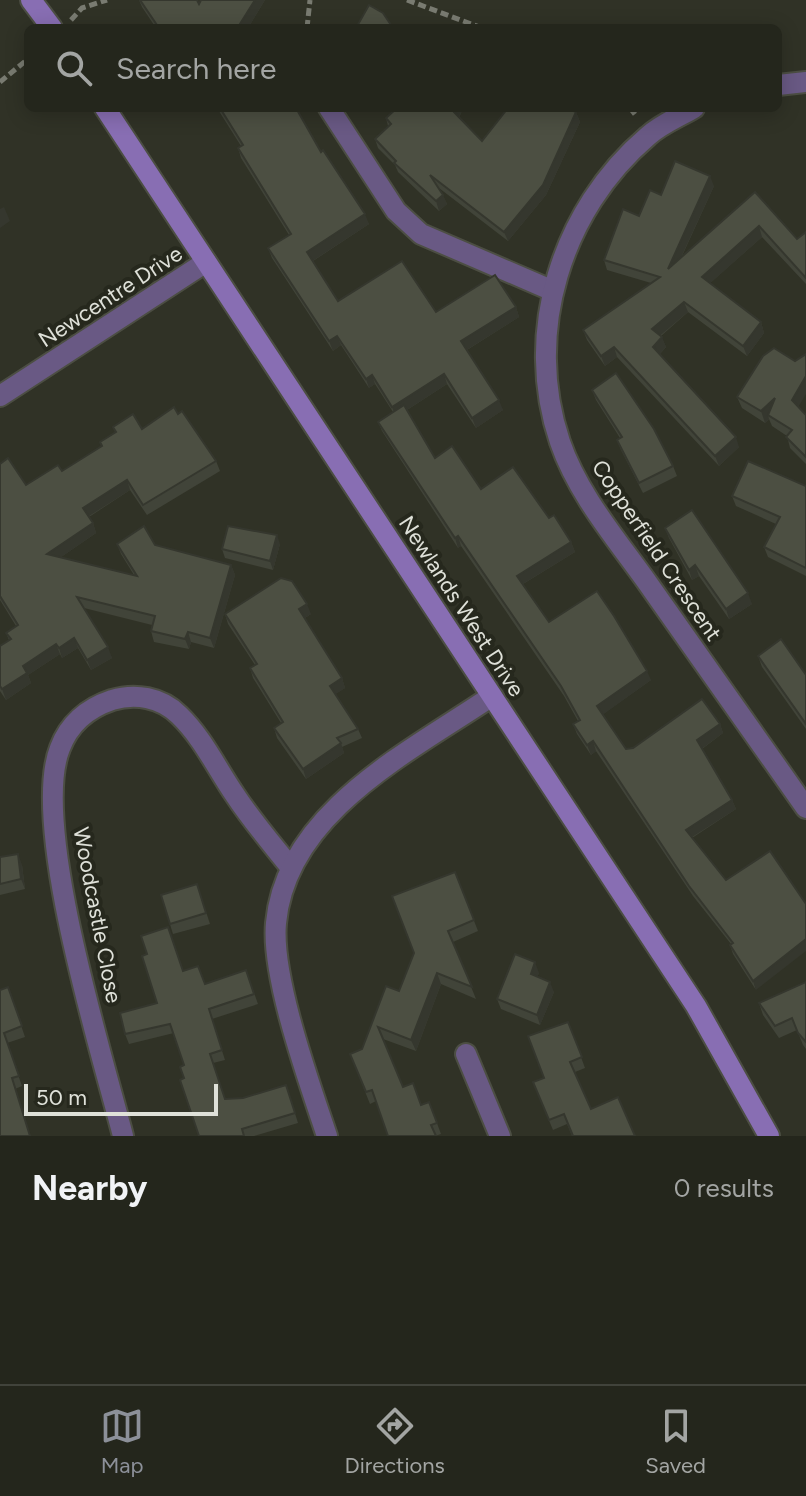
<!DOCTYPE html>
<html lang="en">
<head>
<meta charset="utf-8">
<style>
  :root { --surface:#24261c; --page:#303229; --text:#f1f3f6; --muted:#a3a5a3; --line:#41433b; --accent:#8c9099 }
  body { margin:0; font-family:Figtree,sans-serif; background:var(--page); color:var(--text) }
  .scale { position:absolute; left:24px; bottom:20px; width:194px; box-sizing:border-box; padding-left:8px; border:4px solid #dfe1d9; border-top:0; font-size:22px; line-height:28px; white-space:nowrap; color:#dfe1d9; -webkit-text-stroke:6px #26281d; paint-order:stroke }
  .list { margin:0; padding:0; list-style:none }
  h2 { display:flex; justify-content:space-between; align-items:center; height:104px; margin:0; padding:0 32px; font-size:34px }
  h2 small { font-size:26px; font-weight:400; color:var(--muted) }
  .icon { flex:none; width:44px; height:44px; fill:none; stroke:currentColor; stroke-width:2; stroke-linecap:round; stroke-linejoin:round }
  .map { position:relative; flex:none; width:806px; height:1136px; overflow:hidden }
  .search { position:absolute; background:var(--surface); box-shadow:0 4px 20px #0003; left:24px; right:24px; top:24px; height:88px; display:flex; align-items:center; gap:20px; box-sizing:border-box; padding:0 28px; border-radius:12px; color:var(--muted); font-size:30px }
  .sheet { height:248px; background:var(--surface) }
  nav { display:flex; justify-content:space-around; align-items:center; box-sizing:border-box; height:112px; border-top:2px solid var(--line); background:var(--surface); font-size:22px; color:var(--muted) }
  nav a { display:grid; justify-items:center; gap:4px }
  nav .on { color:var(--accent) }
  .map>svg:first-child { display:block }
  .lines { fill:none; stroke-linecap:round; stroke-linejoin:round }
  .street-casing { stroke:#4c4e43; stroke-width:24 }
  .secondary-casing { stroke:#4c4e43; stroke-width:24 }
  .path { stroke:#797b71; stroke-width:5; stroke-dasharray:8 4; stroke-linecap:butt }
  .street { stroke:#695984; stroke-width:20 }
  .secondary { stroke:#886eb3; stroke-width:20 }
  .wall { fill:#414439 }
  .shaded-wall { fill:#35372e }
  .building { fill:#4c4f42; stroke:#35372e; stroke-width:2 }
  .labels { text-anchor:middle; stroke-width:8; stroke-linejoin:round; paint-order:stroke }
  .street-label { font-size:22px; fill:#dfe1d9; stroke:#26281d }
</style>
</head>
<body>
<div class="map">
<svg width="806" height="1136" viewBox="0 0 806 1136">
  <rect width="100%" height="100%" fill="#303226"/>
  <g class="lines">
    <g class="street-casing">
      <g id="street">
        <path d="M778,85L806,82"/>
        <path d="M329,108L396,211L421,234L551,290"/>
        <path d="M694,108C679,117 661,124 648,136C561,210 523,333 560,442C578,495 618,541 649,585C701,660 754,734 806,808"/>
        <path d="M0,396L206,262"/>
        <path d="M466,1054L500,1136"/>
        <path d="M123,1136C102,1054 30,823 60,748C69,724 88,708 112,700C135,693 161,697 179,715C203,738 217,769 235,795C252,821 272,844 291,868"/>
        <path d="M327,1136C309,1082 271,977 276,923C286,812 411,751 492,696"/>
      </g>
    </g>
    <g class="secondary-casing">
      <g id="secondary">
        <path d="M31,0L52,28"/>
        <path d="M105,108L696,1006L769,1136"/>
      </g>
    </g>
    <g class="path">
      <path d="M407,0L482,28"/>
      <path d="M71,20L82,8L107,0"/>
      <path d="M307,28L310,0"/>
      <path d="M0,82L28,59"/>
      <path d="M630,108L637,117"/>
    </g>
    <use href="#street" class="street"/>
    <use href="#secondary" class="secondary"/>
  </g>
  <g class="wall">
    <path d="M139,0H167L199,4L265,0L248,28H156L142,7Z"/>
    <path d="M217,108H296L321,152L369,224L313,261L338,301L436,312L516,307L519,317L467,350L503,410L476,428L447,384L407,410L435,458L481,489L549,518L571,542L575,552L523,584L549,622L651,680L603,714L626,749L720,724L723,733L702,749L732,800L736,809L692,838L726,880L756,990L733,954L730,945L731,944L693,896L596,751L591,755L577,734L573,724L578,721L564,696L461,546L458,548L382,431L378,422L393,412L375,384L369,388L341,345L333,351L272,258L268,248L289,235L241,158L238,148L241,146Z"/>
    <path d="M397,108H463L459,118L482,141L576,112L580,122L546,195L508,241L439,188L447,204L439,211L398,172L395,165L378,148L375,139L388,126L386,118Z"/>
    <path d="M714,186L682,256L755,192L797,239L806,232V284L762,237L710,283L761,322L764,333L747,356L688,312L661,336L666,347L660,354L739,447L719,466L617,357L605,366L587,340L583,330L651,283L607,270L604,260L639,216L661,195Z"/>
    <path d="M795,361L798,407L806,415V464L790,448L787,436L772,426L769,419L765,423L742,408L737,397Z"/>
    <path d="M592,390L673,466L677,476L643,493L621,450L617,440L620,438L596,400Z"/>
    <path d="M178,414L216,461L220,471L147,515L130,490L89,517L93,523L96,533L61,557L134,575L121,554L117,544L155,545L231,565L235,575L214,648L191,642L189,649L154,642L151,631L152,625L84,608L112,658L91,670L78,648L62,658L60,654L28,675L31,683L6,700L0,691V646L9,640L6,633L16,626L0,600V464L26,485L62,471L101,446L100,442L115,432L113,427L142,429Z"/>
    <path d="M806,486V576L768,557L764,547L776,524L736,506L732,496Z"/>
    <path d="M665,528L752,604L729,619L699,576L692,580L669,538Z"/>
    <path d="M280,544L273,570L225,558L222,549Z"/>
    <path d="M225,614H311L305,618L342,678L345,688L335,694L358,729L362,738L342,747L344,753L306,779L277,738L274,728L281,723L253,678L250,668L255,665L228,624Z"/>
    <path d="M758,656L806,675V729L762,667Z"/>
    <path d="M0,857L22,865L25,889L0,895Z"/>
    <path d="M455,872L478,931L453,942L476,999L441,984L416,1051L383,1039L403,1087L421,1105L429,1102L441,1134L435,1136L376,1101L370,1104L350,1054L362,1049L399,991Z"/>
    <path d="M197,884L210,924L173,934L161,895Z"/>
    <path d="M246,970L258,1004L212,1019L225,1060L213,1063L225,1099L243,1098L286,1085L298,1123L254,1136H199L184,1078V1065L174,1033L129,1044L125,1034L157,1003L184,971L205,984Z"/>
    <path d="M539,973L537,977L554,992L540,1025L501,1009L497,999Z"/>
    <path d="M806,982V1049L803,1045L797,1030L779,1038L763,1015L759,1003Z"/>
    <path d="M8,987L25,1037L7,1043L22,1086L15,1089L0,1136V990Z"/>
    <path d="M568,1022L585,1068L575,1072L591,1109L635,1136H572L567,1124L553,1130L533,1082L544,1078Z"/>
  </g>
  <g class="shaded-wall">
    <path d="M255,0H265L248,28H242L240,24Z"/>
    <path d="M456,108H463L457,122L454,112Z"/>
    <path d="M576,112L580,122L546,195L508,241L504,232Z"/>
    <path d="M710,176L714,186L671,279L668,269Z"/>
    <path d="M443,195L447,204L439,211L436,201Z"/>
    <path d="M4,207L10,221L0,228V209Z"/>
    <path d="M365,214L369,224L311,262L307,252Z"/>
    <path d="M759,226L762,237L706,287L702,277Z"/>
    <path d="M684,302L688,312L656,339L652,329Z"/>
    <path d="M516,307L519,317L465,351L461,341Z"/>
    <path d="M761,322L764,333L747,356L743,346Z"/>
    <path d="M337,336L341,345L333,351L329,341Z"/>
    <path d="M662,337L666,347L657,357L653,347Z"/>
    <path d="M614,347L617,357L605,366L601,356Z"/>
    <path d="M444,374L447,384L396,417L392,407Z"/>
    <path d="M372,375L375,384L369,388L366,379Z"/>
    <path d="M806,376V394L796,411L792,400Z"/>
    <path d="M775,398L768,415L769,419L765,423L761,411Z"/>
    <path d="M499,400L503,410L476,428L472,418Z"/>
    <path d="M736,437L739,447L719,466L715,456Z"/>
    <path d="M127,480L130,490L86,518L83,508Z"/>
    <path d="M93,523L96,533L51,564L47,554Z"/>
    <path d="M277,535L280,544L273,570L270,561Z"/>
    <path d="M458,536L461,546L458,548L455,538Z"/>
    <path d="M571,542L575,552L521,585L517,576Z"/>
    <path d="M231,565L235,575L214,648L210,638Z"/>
    <path d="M695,565L699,576L692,580L689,570Z"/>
    <path d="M748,593L752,604L729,619L726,609Z"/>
    <path d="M307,604L311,614L303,619L299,609Z"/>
    <path d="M188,632L191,642L189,649L185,639Z"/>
    <path d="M74,638L78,648L62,658L59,648Z"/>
    <path d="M56,644L60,654L28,675L31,683L6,700L2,689L23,666Z"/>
    <path d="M108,647L112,658L91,670L87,660Z"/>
    <path d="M647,671L651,680L601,716L597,706Z"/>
    <path d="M342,678L345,688L333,696L330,686Z"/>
    <path d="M720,724L723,733L700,750L697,740Z"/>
    <path d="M593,741L596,751L591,755L587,745Z"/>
    <path d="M341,743L344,753L306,779L303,769Z"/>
    <path d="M732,800L736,809L689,839L686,830Z"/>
    <path d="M18,854L22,865L25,889L21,879Z"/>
    <path d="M806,939V951L756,990L753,981Z"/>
    <path d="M535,962L539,973L534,984L531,974Z"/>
    <path d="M437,973L441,984L416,1051L411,1040Z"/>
    <path d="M550,982L554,992L540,1025L537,1015Z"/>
  </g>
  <g class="building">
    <path d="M140,0H197L199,4L201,0H255L240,24L243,28H159Z"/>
    <path d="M369,5L383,13L393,28H356Z"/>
    <path d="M220,108H296L321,152L323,150L365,214L307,252L338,301L402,261L436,312L495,275L516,307L461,341L499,400L472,418L444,374L392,407L372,375L366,379L337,336L329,341L268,248L291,234L238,148L243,145Z"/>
    <path d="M397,108H456L454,112L482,141L508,108H567L576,112L543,185L504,232L430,175L443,195L436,201L394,163L396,161L375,139L391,124L386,118Z"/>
    <path d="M675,161L710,176L668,269L755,192L797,239L806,232V278L759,226L702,277L761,322L743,346L684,302L652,329L662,337L653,347L736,437L715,456L614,347L601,356L583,330L660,277L604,260L623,209L639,216L650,190L661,195Z"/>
    <path d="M774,348L795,361L806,354V376L792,400L806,415V457L786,437L792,430L768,415L775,398L761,411L737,397L763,356Z"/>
    <path d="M616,373L654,429L673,466L639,483L617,440L622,437L592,390Z"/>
    <path d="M404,405L435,458L452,446L481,489L513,467L549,518L554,515L571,542L517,576L549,622L597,591L614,616L647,671L597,706L626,749L633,748L702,699L720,724L697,740L732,800L686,830L726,880L770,851L806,904V939L753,981L730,945L733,943L689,886L593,741L587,745L573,724L580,720L561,686L458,536L455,538L378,422Z"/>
    <path d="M174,407L178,414L182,411L216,461L143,505L127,480L83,508L93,523L47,554L137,576L117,544L144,526L155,545L231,565L210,638L188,632L185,639L151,631L155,616L77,597L108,647L87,660L74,638L59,648L56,644L23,666L27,673L2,689L0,686V646L11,639L6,633L18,625L0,596V464L8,458L26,485L58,465L62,471L102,446L100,442L116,432L113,427L133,414L142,429Z"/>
    <path d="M748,461L806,486V568L764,547L780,517L732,496Z"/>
    <path d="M692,510L748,593L726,609L695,565L689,570L665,528Z"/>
    <path d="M228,526L277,535L270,561L222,549Z"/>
    <path d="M281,578L292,581L307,604L299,609L342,678L330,686L358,729L337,738L341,743L303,769L274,728L283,722L250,668L257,664L225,614Z"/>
    <path d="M781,639L806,675V724L758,656Z"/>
    <path d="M18,854L21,879L0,884V857Z"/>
    <path d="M455,872L474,920L448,931L472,987L437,973L411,1040L378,1027L403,1087L413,1083L421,1105L429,1102L437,1123L431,1125L436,1136H388L372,1090L366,1092L350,1054L362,1049L386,986L399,991L414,953L392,896Z"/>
    <path d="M197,884L206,913L170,924L161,895Z"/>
    <path d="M168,927L183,971L198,966L205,984L246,970L254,994L209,1009L222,1050L210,1054L225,1099L243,1098L286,1085L295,1113L242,1129L244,1136H199L180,1080L184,1078L180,1067L184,1065L170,1024L125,1034L120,1013L157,1003L142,956L147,954L141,936Z"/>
    <path d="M515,954L535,962L531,974L550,982L537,1015L497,999Z"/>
    <path d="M806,982V1042L798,1033L792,1018L775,1026L759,1003Z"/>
    <path d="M8,987L22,1026L4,1033L19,1076L12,1078L30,1136H0V990Z"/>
    <path d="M568,1022L582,1057L570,1062L591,1109L618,1097L635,1136H573L564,1114L549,1120L533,1082L544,1078L528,1036Z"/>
  </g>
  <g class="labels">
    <g class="street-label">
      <text transform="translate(110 296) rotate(-33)" y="8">Newcentre Drive</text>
      <text transform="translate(657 550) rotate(56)" y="8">Copperfield Crescent</text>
      <text transform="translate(462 606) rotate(57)" y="8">Newlands West Drive</text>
      <text transform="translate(98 915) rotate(79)" y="8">Woodcastle Close</text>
    </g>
  </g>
</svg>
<div class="scale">50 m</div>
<div class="search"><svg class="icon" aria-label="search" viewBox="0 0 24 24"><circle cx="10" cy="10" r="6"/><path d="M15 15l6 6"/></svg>Search here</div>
</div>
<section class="sheet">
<h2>Nearby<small>0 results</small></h2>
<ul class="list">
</ul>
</section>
<nav>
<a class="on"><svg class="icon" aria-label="map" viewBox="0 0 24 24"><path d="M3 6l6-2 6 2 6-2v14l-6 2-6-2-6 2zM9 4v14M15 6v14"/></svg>Map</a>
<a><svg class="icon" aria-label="directions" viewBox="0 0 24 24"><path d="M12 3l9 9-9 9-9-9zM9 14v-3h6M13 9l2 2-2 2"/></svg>Directions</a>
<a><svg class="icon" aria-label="saved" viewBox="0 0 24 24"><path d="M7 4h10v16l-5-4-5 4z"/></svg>Saved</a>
</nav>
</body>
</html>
